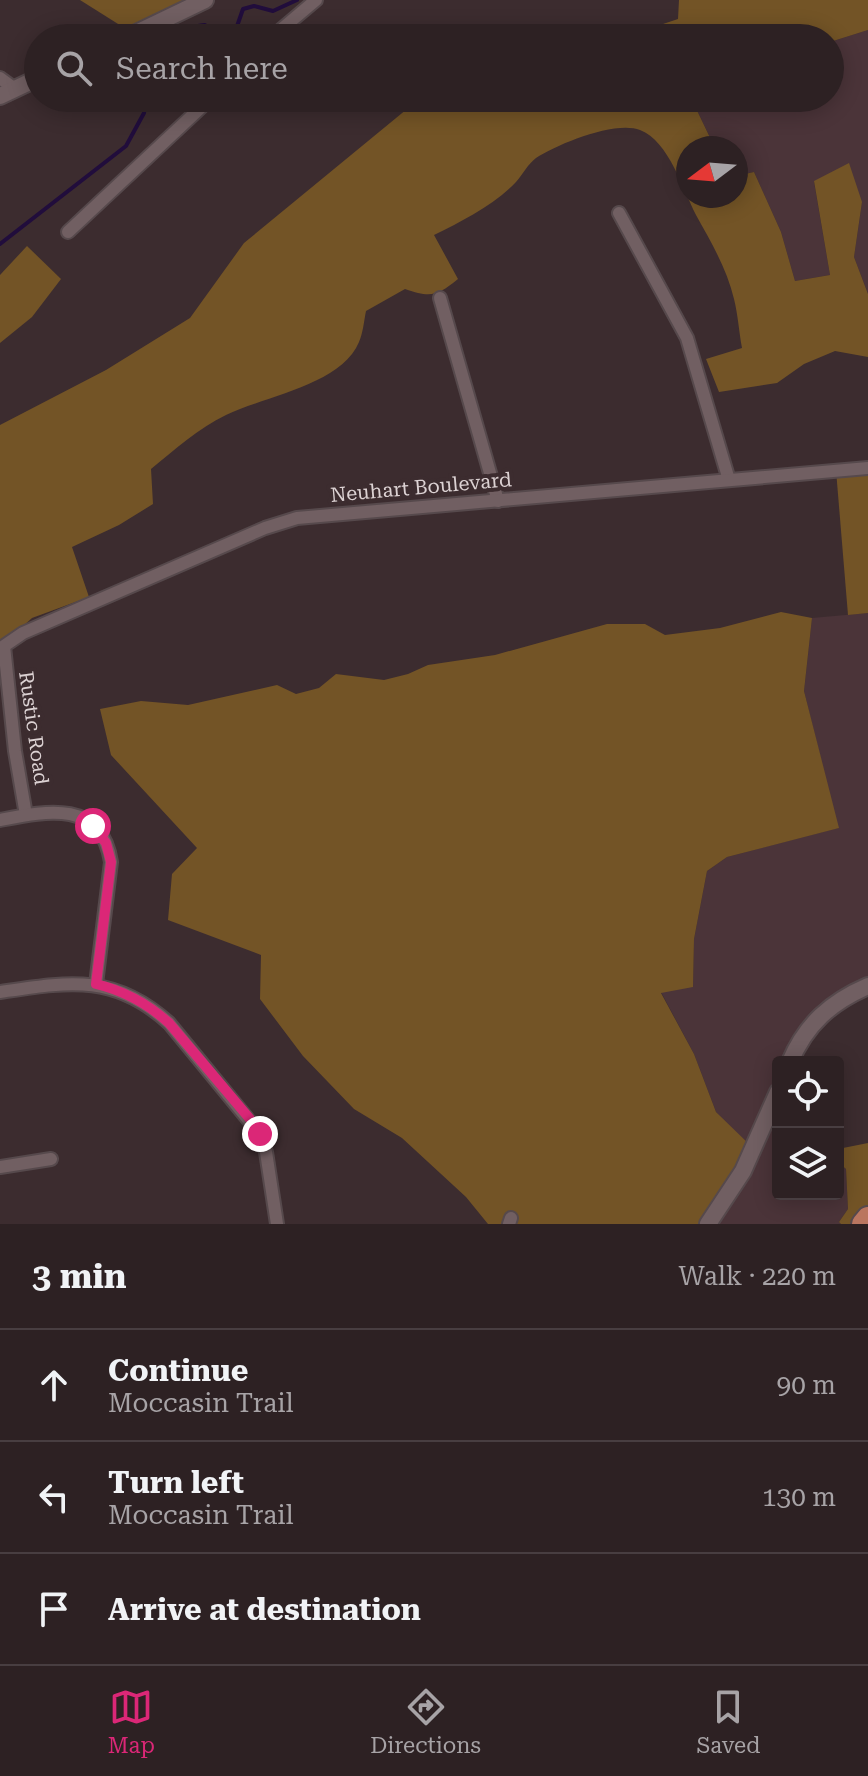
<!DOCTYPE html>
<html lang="en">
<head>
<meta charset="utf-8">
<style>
  :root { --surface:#2d2123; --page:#392e30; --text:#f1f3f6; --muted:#a7a3a6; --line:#483e41; --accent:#db2777 }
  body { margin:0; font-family:"Roboto Serif",serif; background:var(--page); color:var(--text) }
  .controls { position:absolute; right:24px; bottom:24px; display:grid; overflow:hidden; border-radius:8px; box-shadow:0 4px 20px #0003 }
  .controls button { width:72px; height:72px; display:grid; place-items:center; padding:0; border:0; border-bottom:2px solid var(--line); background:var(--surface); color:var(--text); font:40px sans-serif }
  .compass { position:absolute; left:676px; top:136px; width:72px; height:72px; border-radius:50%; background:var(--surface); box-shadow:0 4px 20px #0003; rotate:254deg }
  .stop { position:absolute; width:24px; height:24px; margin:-18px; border:6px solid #db2777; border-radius:50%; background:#fff }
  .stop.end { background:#db2777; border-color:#fff; box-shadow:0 2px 8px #0008 }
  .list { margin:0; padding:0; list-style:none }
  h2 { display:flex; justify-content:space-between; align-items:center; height:104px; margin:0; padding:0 32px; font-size:34px }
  h2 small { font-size:26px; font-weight:400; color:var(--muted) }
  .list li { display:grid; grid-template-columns:52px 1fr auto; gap:24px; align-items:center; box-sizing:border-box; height:112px; padding:0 32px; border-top:2px solid var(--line) }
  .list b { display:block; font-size:30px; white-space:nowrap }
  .list p { margin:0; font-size:26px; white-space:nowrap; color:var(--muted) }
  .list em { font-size:26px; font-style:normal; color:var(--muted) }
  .icon { flex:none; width:44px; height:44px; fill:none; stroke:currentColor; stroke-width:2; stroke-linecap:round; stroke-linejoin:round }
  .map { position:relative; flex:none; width:868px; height:1224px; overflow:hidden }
  .search { position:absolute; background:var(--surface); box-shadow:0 4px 20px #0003; left:24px; right:24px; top:24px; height:88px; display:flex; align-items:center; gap:20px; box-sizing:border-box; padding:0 28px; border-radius:44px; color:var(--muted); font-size:30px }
  .sheet { height:440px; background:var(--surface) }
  nav { display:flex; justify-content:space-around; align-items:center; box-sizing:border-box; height:112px; border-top:2px solid var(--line); background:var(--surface); font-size:22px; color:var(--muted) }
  nav a { display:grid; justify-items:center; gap:4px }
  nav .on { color:var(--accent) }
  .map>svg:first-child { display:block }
  .built { fill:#4b3439 }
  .green { fill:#735426 }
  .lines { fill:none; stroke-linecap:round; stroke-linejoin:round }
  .stream { stroke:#210d3c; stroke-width:4 }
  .minor-casing { stroke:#56494c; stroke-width:16 }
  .tertiary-casing { stroke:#56494c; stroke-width:20 }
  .trunk-casing { stroke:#56494c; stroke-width:26 }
  .minor { stroke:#715f62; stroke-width:12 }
  .tertiary { stroke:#715f62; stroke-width:16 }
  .trunk { stroke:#ba7660; stroke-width:22 }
  .route { stroke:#db2777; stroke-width:10 }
  .labels { text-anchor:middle; stroke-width:8; stroke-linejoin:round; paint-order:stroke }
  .street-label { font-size:20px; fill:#dcd2d3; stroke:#3c2c2f }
</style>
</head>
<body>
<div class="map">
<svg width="868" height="1224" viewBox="0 0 868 1224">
  <rect width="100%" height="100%" fill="#3c2c2f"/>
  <g class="built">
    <path d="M868,30V294L854,257L862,202L814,182L830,275L795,281L781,232L754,172L736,176V148H715L691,98H830V42Z"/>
    <path d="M868,613V986L850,994L790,1062H778V1092L767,1117L778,1123V1194H838V1162L846,1169L848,1209L839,1222L841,1224H708L732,1129L716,1112L694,1054L661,992L693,986L694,939L707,871L727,857L838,828L804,691L812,618Z"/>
  </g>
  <g class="green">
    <path d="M80,0H205L134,34Z"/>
    <path d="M679,0H868V30L830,42V38H540L582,25L642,31L678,19Z"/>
    <path d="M416,98H691L715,148H688V196H736V176L754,172L781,232L795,281L830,275L814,181L849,163L862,202L854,257L868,294V357L835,351L804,364L777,383L719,392L706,359L742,348C739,332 738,315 734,299C727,269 711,242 696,215C683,190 669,141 640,130C616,120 557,144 536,158C528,164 523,174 516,182C494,205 462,221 434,235L458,279C437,296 431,298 405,289L366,311C364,321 363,333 359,342C341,385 265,396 226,415C199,428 174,450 151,469L153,504L119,525L72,547L89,597L32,618L0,647V425L106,370L190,318L244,243L407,109Z"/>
    <path d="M27,246L61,279L32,317L0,343V275Z"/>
    <path d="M868,468V613L848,615L836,470Z"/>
    <path d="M781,612L812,618L804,691L839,828L727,857L707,871L694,939L693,987L661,993L694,1054L716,1112L753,1148L708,1224H488L466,1197L402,1138L354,1109L303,1056L260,999L261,955L168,920L172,874L197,848L111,755L100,709L141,701L188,705L277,685L296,694L319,688L336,674L384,680L408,674L428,665L495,655L607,624H645L665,635L720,628Z"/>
    <path d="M868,1143V1207L853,1224H841L839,1222L848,1209L846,1169L838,1162V1149Z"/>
  </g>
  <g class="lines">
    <g class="stream">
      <path d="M182,38C188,28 194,26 205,25L223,38"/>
      <path d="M228,38L235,32L243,9L254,6L273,11L297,0"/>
      <path d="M0,244L126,146L144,113L146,98"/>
    </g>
    <g class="minor-casing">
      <g id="minor">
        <path d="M271,38L316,0"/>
        <path d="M0,78L15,89"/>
        <path d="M619,213L687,338L729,480"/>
        <path d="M68,232L211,98"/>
        <path d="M440,298L498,501"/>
        <path d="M26,815L15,751L4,646L23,633L265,528L297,518L868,468"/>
        <path d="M0,820C46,811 101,799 111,862L96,984"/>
        <path d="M0,992C68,982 114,973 169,1023L260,1134L266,1152L277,1224"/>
        <path d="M0,1167L51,1159"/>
        <path d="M509,1224L511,1218"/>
      </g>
    </g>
    <g class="tertiary-casing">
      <g id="tertiary">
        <path d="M126,38L205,0"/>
        <path d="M0,96L38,78"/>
        <path d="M790,1062C806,1024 831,1002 868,986"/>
        <path d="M708,1224L743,1171L778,1092"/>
      </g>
    </g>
    <g class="trunk-casing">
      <path id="trunk" d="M863,1224L868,1218"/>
    </g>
    <use href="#minor" class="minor"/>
    <use href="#tertiary" class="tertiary"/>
    <use href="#trunk" class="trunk"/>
  </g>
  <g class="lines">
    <path class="route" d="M93,826L106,843L111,862L96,984C125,991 147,1003 169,1023L250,1119L260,1134"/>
  </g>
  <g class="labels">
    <g class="street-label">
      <text transform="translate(421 487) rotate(-5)" y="7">Neuhart Boulevard</text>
      <text transform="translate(34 728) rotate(82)" y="7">Rustic Road</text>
    </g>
  </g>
</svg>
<div class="controls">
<button><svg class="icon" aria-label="locate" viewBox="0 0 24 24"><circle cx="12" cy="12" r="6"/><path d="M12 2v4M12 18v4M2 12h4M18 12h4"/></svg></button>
<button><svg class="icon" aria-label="layers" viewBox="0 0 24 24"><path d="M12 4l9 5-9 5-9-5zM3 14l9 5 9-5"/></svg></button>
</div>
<svg class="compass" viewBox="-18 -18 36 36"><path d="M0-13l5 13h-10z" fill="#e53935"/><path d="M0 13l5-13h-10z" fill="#a7a3a6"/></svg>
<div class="stop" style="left:93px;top:826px"></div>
<div class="stop end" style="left:260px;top:1134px"></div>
<div class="search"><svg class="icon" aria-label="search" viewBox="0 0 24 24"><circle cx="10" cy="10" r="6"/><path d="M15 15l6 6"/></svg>Search here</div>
</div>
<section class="sheet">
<h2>3 min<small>Walk · 220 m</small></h2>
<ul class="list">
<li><svg class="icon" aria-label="ahead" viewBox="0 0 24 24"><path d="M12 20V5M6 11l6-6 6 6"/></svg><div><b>Continue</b><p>Moccasin Trail</p></div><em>90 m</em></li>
<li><svg class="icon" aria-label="left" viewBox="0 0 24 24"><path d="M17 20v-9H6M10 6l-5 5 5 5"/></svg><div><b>Turn left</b><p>Moccasin Trail</p></div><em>130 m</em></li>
<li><svg class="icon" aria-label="arrive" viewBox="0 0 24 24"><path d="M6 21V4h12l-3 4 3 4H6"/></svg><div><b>Arrive at destination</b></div></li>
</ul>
</section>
<nav>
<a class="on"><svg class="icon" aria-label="map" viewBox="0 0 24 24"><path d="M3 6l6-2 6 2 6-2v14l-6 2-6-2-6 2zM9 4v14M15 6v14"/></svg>Map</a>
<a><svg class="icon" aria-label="directions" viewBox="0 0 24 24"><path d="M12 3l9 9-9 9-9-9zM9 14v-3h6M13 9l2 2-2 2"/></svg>Directions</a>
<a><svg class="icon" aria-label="saved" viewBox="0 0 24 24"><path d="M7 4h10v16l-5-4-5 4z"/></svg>Saved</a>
</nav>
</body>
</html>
